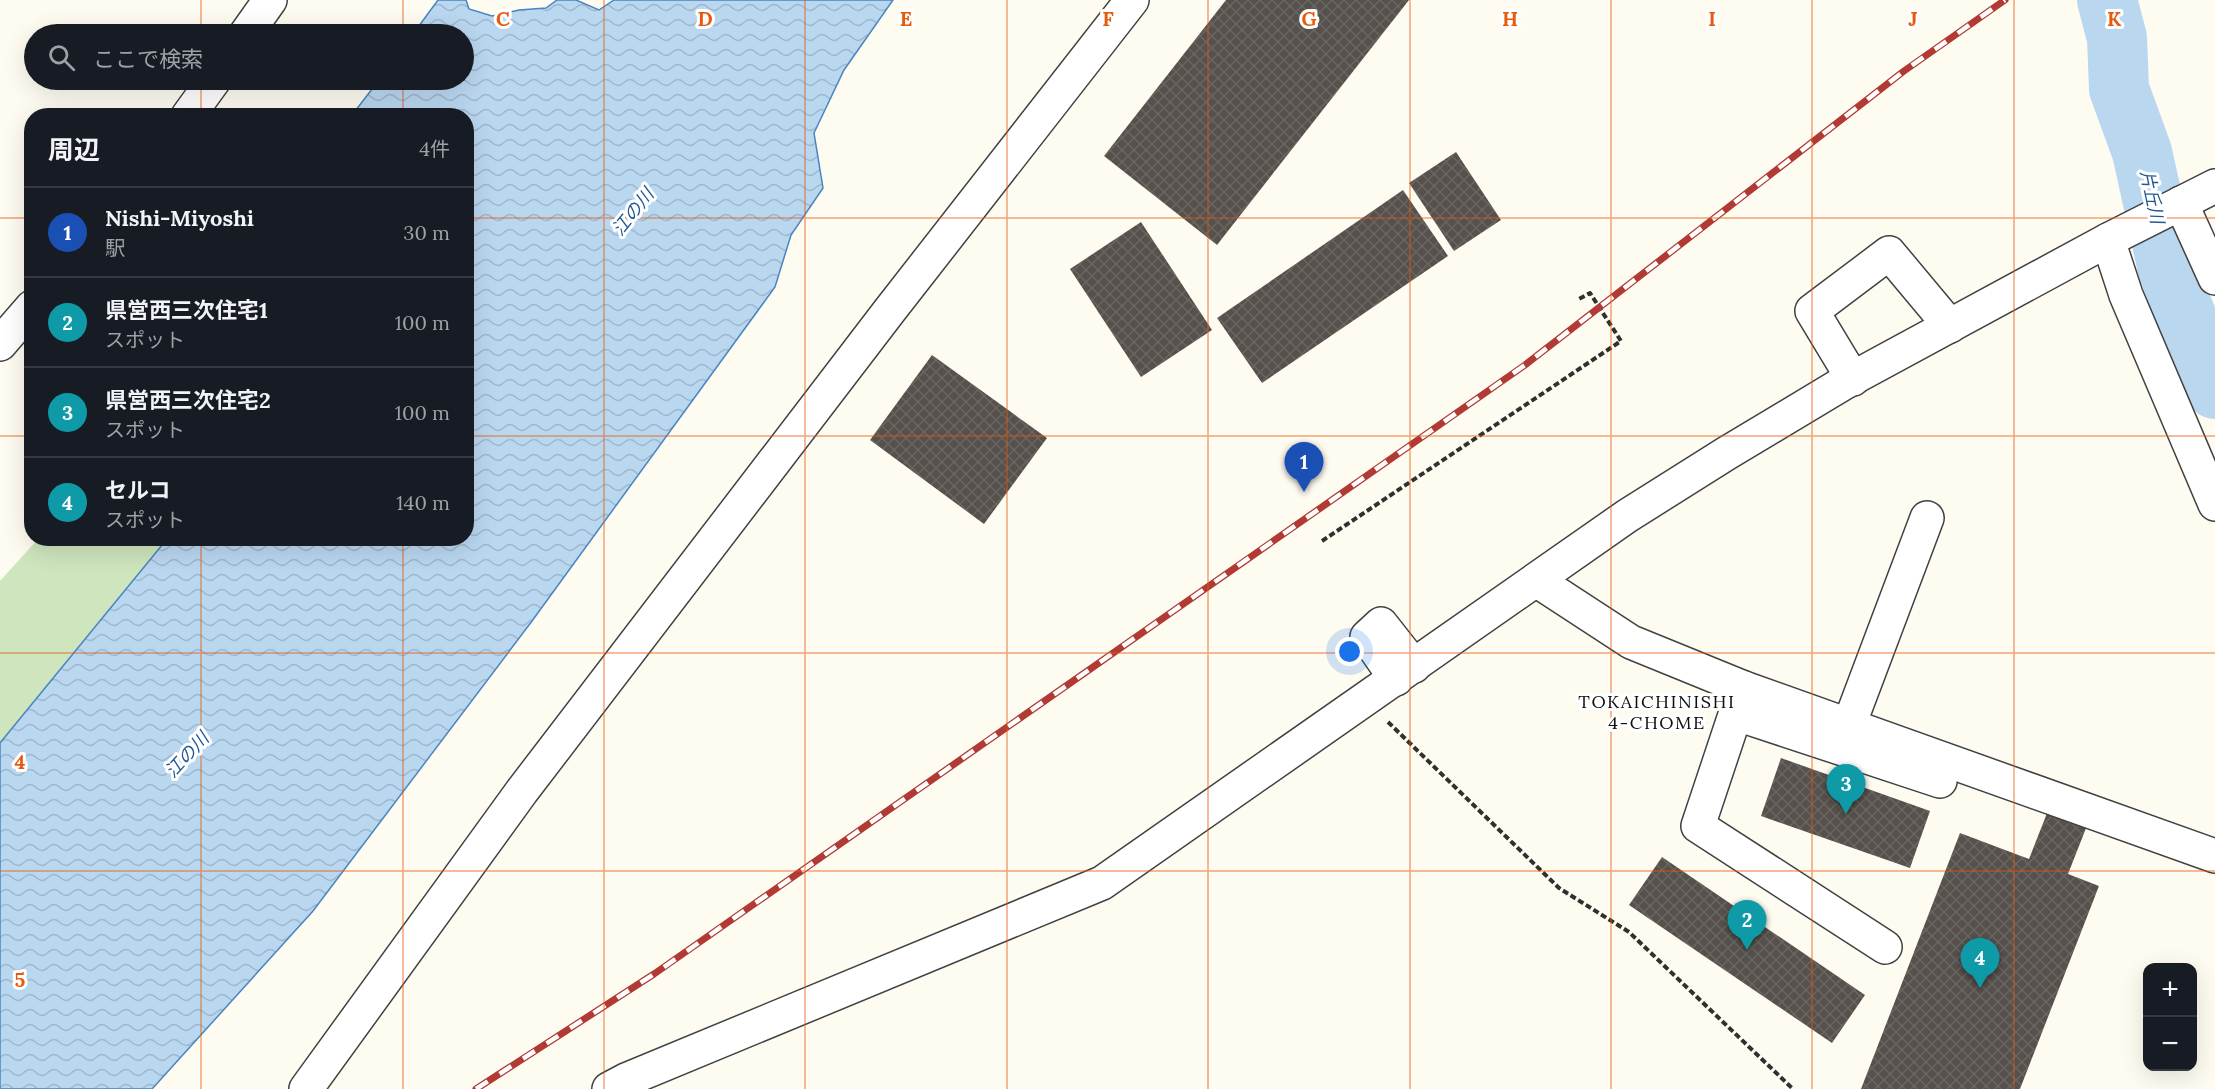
<!DOCTYPE html>
<html lang="ja">
<head>
<meta charset="utf-8">
<style>
  :root { --surface:#171b24; --page:#20242c; --text:#f1f3f6; --muted:#9ea1a6; --line:#363941; --accent:#d4a09f }
  body { margin:0; font-family:Lora,"Noto Sans JP",serif; background:var(--page); color:var(--text) }
  .controls { position:absolute; right:18px; bottom:18px; display:grid; overflow:hidden; border-radius:12px; box-shadow:0 6px 24px #0002 }
  .controls button { width:54px; height:54px; display:grid; place-items:center; padding:0; border:0; border-bottom:2px solid var(--line); background:var(--surface); color:var(--text); font:30px sans-serif }
  .you { position:absolute; left:1350px; top:652px; width:21px; height:21px; margin:-15px; border:4px solid #fff; border-radius:50%; background:#1a73e8; box-shadow:0 0 0 9px #1a73e833 }
  .badge { display:grid; place-items:center; width:39px; height:39px; border-radius:50%; background:var(--accent); color:#fff; font-size:20px; font-weight:700 }
  .pin { position:absolute; translate:-50% -50px; filter:drop-shadow(0 2px 3px #0008) }
  .pin::after { content:''; position:absolute; top:32px; width:21px; height:18px; background:inherit; clip-path:polygon(0 0,100% 0,50% 100%) }
  .list { margin:0; padding:0; list-style:none }
  h2 { display:flex; justify-content:space-between; align-items:center; height:78px; margin:0; padding:0 24px; font-size:26px }
  h2 small { font-size:20px; font-weight:400; color:var(--muted) }
  .list li { display:grid; grid-template-columns:39px 1fr auto; gap:18px; align-items:center; box-sizing:border-box; height:90px; padding:0 24px; border-top:2px solid var(--line) }
  .list b { display:block; font-size:22px; white-space:nowrap }
  .list p { margin:0; font-size:20px; white-space:nowrap; color:var(--muted) }
  .list em { font-size:20px; font-style:normal; color:var(--muted) }
  .icon { flex:none; width:33px; height:33px; fill:none; stroke:currentColor; stroke-width:2; stroke-linecap:round; stroke-linejoin:round }
  .map { position:relative; flex:none; width:2215px; height:1089px; overflow:hidden }
  .search { position:absolute; background:var(--surface); box-shadow:0 6px 24px #0002; left:24px; top:24px; width:450px; height:66px; display:flex; align-items:center; gap:15px; box-sizing:border-box; padding:0 21px; border-radius:33px; color:var(--muted); font-size:22px }
  .panel { position:absolute; background:var(--surface); box-shadow:0 6px 24px #0002; left:24px; top:108px; width:450px; height:438px; border-radius:24px }
  .map>svg:first-child { display:block }
  .grass { fill:#cee5bd }
  .water { fill:url(#water-waves); stroke:#4985c0; stroke-width:1.5 }
  .lines { fill:none; stroke-linecap:round; stroke-linejoin:round }
  .river { stroke:#bad7f0; stroke-width:60 }
  .building { fill:url(#building-cross-hatch) }
  .minor-casing { stroke:#414141; stroke-width:36 }
  .path { stroke:#303030; stroke-width:4; stroke-dasharray:6 3; stroke-linecap:butt }
  .minor { stroke:#fff; stroke-width:33 }
  .rail-casing { stroke:#b13a34; stroke-width:7 }
  .rail { stroke:#fff; stroke-width:4.5; stroke-dasharray:14; stroke-linecap:butt }
  .grid { fill:none; stroke:#e8590c; stroke-width:1.5; stroke-opacity:0.55 }
  .labels { text-anchor:middle; stroke-width:6; stroke-linejoin:round; paint-order:stroke }
  .water-label { font-size:18px; font-style:italic; fill:#235894; stroke:#fff }
  .neighbourhood-label { font-size:18px; letter-spacing:1.5px; fill:#0e0e0e; stroke:#fff }
  .grid-label { font-size:20px; text-anchor:middle; font-weight:bold; fill:#e8590c; stroke:#fff; stroke-width:6; stroke-linejoin:round; paint-order:stroke }
</style>
</head>
<body>
<div class="map">
<svg width="2215" height="1089" viewBox="0 0 2215 1089">
  <defs>
    <pattern id="water-waves" width="16" height="10" patternUnits="userSpaceOnUse" patternTransform="scale(1.5)"><rect width="16" height="10" fill="#bad7f0"/><path d="M0 5q4-4 8 0t8 0" fill="none" stroke="#9fb7cd"/></pattern>
    <pattern id="building-cross-hatch" width="8" height="8" patternUnits="userSpaceOnUse" patternTransform="scale(1.5)"><rect width="8" height="8" fill="#56514c"/><path d="M0 0l8 8M0 8l8-8" fill="none" stroke="#696561"/></pattern>
  </defs>
  <rect width="100%" height="100%" fill="#fefcf1"/>
  <path class="grass" d="M38,539H167L0,743V581Z"/>
  <path class="water" d="M438,0H466L469,9L492,16L519,10L546,8L557,0H576L599,10L614,0H893L844,70L814,133L823,188L791,235L775,287L532,621L313,911L152,1089H0V743L167,539L466,538V116L352,115L379,80H464V34H413Z"/>
  <g class="lines">
    <path class="river" d="M2107,0L2117,38L2119,89L2142,152L2168,270L2215,389"/>
  </g>
  <g class="building">
    <path d="M1226,0H1409L1217,245L1104,156Z"/>
    <path d="M1456,152L1501,220L1454,251L1409,183Z"/>
    <path d="M1403,190L1448,256L1262,383L1217,318Z"/>
    <path d="M1141,222L1212,330L1141,377L1070,269Z"/>
    <path d="M932,355L1047,438L984,524L870,440Z"/>
    <path d="M1781,758L1930,811L1910,868L1761,816Z"/>
    <path d="M2051,803L2090,818L2068,874L2099,886L2020,1089H1861L1960,833L2029,859Z"/>
    <path d="M1662,857L1865,995L1832,1043L1629,905Z"/>
  </g>
  <g class="lines">
    <g class="minor-casing">
      <g id="minor">
        <path d="M246,34L270,0"/>
        <path d="M188,116L214,80"/>
        <path d="M2181,203L2215,278"/>
        <path d="M2108,240L2126,295L2215,504"/>
        <path d="M0,344L32,307"/>
        <path d="M1853,379L1812,311L1889,253L1950,326"/>
        <path d="M1536,580L1631,642L1744,688L2215,856"/>
        <path d="M1396,679L1367,637L1381,624L1414,666"/>
        <path d="M1744,688L1698,826L1885,947"/>
        <path d="M1737,714L1940,781"/>
        <path d="M1849,725L1927,518"/>
        <path d="M306,1089L522,791L890,310L1132,0"/>
        <path d="M609,1089L626,1080L1102,883L1627,516L1727,453L1842,384L2108,240L2215,186"/>
      </g>
    </g>
    <g class="path">
      <path d="M1322,541L1621,341L1590,293L1577,300"/>
      <path d="M1388,722L1559,888L1629,932L1793,1089"/>
    </g>
    <use href="#minor" class="minor"/>
    <g class="rail-casing">
      <path id="rail" d="M476,1089L654,974L1525,365L1904,71L2005,0"/>
    </g>
    <use href="#rail" class="rail"/>
  </g>
  <path class="grid" d="M201,0V34M403,0V34M604,0V1089M805,0V1089M1007,0V1089M1208,0V1089M1410,0V1089M1611,0V1089M1812,0V1089M2014,0V1089M201,80V116M403,80V116M0,218H32M466,218H2215M0,436H32M466,436H2215M201,538V1089M403,538V1089M0,653H2215M0,871H2215"/>
  <g class="labels">
    <g class="water-label">
      <text transform="translate(2152 197) rotate(78)" y="6">片丘川</text>
      <text transform="translate(633 212) rotate(-51)" y="6">江の川</text>
      <text transform="translate(187 755) rotate(-47)" y="6">江の川</text>
    </g>
    <g class="neighbourhood-label">
      <text x="1657" y="708">TOKAICHINISHI<tspan x="1657" dy="21">4-CHOME</tspan></text>
    </g>
  </g>
  <g class="grid-label">
    <text x="503" y="26">C</text>
    <text x="705" y="26">D</text>
    <text x="906" y="26">E</text>
    <text x="1108" y="26">F</text>
    <text x="1309" y="26">G</text>
    <text x="1510" y="26">H</text>
    <text x="1712" y="26">I</text>
    <text x="1913" y="26">J</text>
    <text x="2114" y="26">K</text>
    <text x="20" y="769">4</text>
    <text x="20" y="987">5</text>
  </g>
</svg>
<div class="controls">
<button>+</button>
<button>−</button>
</div>
<div class="you"></div>
<div class="pin badge" style="left:1304px;top:492px;background:#1a4fb4">1</div>
<div class="pin badge" style="left:1747px;top:950px;background:#0f9aa8">2</div>
<div class="pin badge" style="left:1846px;top:814px;background:#0f9aa8">3</div>
<div class="pin badge" style="left:1980px;top:988px;background:#0f9aa8">4</div>
<div class="search"><svg class="icon" aria-label="search" viewBox="0 0 24 24"><circle cx="10" cy="10" r="6"/><path d="M15 15l6 6"/></svg>ここで検索</div>
<section class="panel">
<h2>周辺<small>4件</small></h2>
<ul class="list">
<li><span class="badge" style="background:#1a4fb4">1</span><div><b>Nishi-Miyoshi</b><p>駅</p></div><em>30 m</em></li>
<li><span class="badge" style="background:#0f9aa8">2</span><div><b>県営西三次住宅1</b><p>スポット</p></div><em>100 m</em></li>
<li><span class="badge" style="background:#0f9aa8">3</span><div><b>県営西三次住宅2</b><p>スポット</p></div><em>100 m</em></li>
<li><span class="badge" style="background:#0f9aa8">4</span><div><b>セルコ</b><p>スポット</p></div><em>140 m</em></li>
</ul>
</section>
</div>
</body>
</html>
